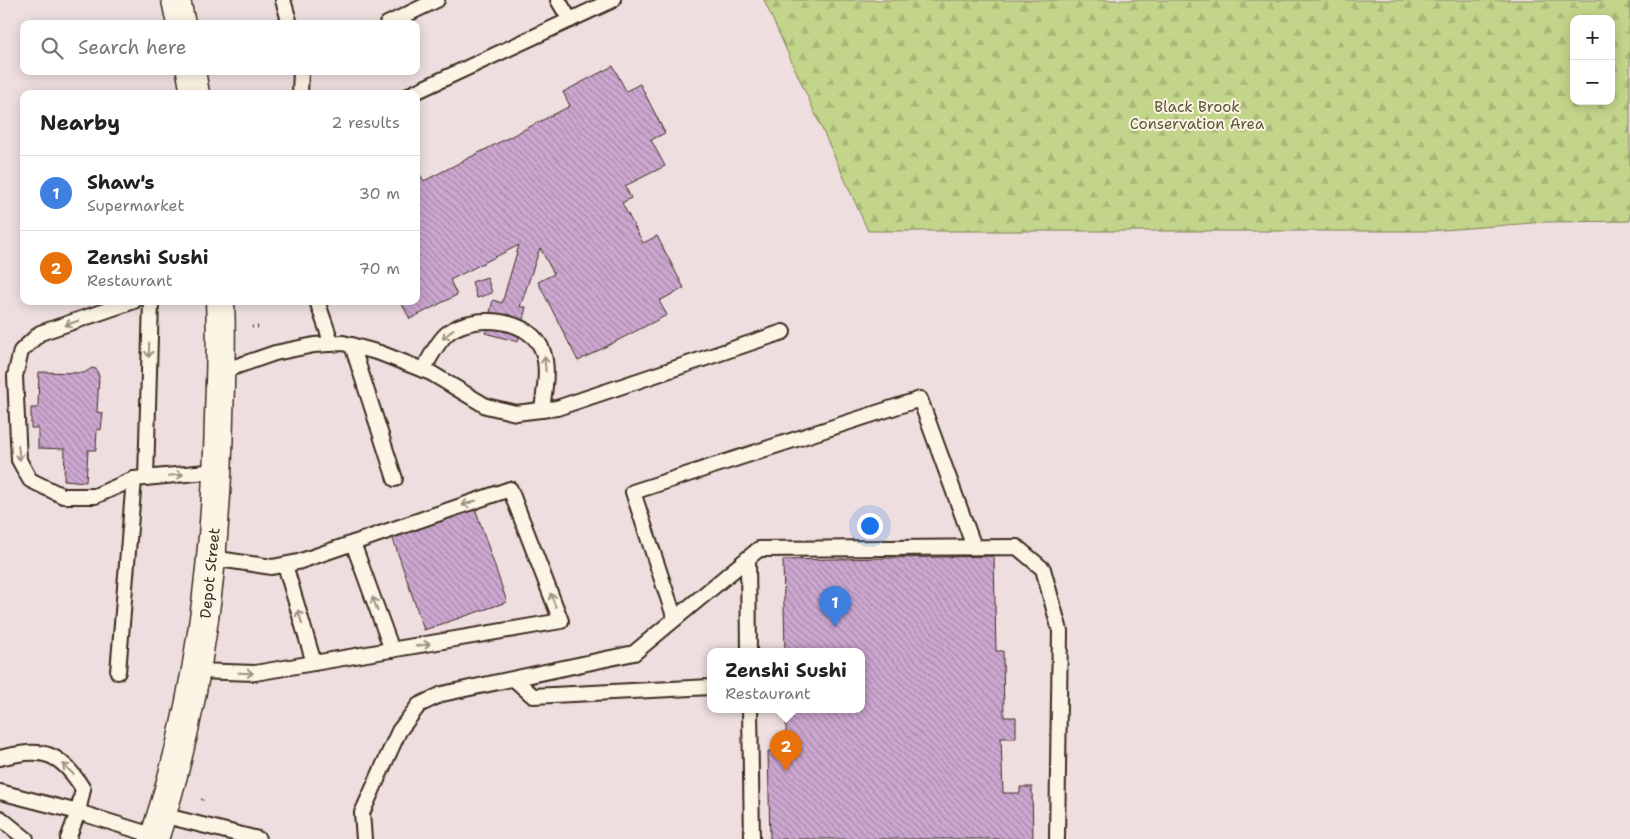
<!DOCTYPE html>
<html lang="en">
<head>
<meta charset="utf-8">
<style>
  :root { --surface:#fff; --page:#f2f2f2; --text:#222; --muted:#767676; --line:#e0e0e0; --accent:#111827 }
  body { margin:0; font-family:"Shantell Sans",sans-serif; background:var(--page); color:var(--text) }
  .controls { position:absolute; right:15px; top:15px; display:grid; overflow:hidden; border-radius:10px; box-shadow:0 2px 12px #0003 }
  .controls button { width:45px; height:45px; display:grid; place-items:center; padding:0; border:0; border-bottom:1px solid var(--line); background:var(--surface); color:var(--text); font:25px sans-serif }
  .you { position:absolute; left:869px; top:525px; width:18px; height:18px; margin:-12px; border:4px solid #fff; border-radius:50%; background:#1a73e8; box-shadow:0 0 0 8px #1a73e833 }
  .badge { display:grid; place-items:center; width:32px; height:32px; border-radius:50%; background:var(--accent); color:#fff; font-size:16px; font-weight:700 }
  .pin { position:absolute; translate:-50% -41px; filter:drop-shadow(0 1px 2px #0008) }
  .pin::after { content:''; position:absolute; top:26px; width:18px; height:15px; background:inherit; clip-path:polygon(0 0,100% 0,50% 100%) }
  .popup { position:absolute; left:707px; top:648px; width:158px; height:65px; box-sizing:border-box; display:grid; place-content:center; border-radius:10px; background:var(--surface); filter:drop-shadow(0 1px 4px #0005); font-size:16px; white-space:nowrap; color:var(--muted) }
  .popup b { font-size:19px; color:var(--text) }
  .popup::after { content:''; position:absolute; left:50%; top:100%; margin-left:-10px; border:10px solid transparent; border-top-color:var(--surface) }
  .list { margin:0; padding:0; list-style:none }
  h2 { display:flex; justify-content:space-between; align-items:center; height:65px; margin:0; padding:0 20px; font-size:21px }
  h2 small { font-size:16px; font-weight:400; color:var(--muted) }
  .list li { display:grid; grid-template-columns:32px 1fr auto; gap:15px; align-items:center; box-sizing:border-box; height:75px; padding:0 20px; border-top:1px solid var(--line) }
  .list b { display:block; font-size:19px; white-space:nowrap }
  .list p { margin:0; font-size:16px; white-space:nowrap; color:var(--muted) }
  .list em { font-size:16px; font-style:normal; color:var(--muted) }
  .icon { flex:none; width:28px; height:28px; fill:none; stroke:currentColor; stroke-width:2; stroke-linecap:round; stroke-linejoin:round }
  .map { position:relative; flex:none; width:1630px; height:839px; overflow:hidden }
  .search { position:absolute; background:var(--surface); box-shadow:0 2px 12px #0003; left:20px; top:20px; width:400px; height:55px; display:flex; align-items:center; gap:12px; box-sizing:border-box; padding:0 18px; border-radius:10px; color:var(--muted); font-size:19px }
  .panel { position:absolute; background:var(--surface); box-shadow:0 2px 12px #0003; left:20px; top:90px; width:400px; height:215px; border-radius:10px }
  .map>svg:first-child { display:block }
  .forest { fill:url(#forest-firs); stroke:#7f8054; fill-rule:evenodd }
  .building { fill:url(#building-back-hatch); stroke:#3b2a1e }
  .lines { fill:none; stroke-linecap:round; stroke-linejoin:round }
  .service-casing { stroke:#3b2a1e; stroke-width:18 }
  .trunk-casing { stroke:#3b2a1e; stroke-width:31 }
  .path { stroke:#3b2a1e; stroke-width:3; stroke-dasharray:1 4; stroke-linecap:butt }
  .service { stroke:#fcf5e5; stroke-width:14 }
  .trunk { stroke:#fcf5e5; stroke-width:28 }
  .oneway { stroke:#9c9082 }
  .labels { text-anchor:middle; stroke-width:4; stroke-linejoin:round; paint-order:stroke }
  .park-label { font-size:15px; fill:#5d5539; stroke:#fcf5e5 }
  .street-label { font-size:15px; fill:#3b2a1e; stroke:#fcf5e5 }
</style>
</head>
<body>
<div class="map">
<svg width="1630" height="839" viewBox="0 0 1630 839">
  <defs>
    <pattern id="forest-firs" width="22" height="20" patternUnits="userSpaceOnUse" patternTransform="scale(1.25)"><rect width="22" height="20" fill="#c3d58a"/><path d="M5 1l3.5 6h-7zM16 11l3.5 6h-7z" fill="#a8b777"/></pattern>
    <pattern id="building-back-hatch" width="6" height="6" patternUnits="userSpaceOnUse" patternTransform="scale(1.25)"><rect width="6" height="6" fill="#cca7d0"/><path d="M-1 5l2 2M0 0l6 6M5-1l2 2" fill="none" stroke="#a788a8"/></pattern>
  </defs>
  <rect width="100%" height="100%" fill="#eededf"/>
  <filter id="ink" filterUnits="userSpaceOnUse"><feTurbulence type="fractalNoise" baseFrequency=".02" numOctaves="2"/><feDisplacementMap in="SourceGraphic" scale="10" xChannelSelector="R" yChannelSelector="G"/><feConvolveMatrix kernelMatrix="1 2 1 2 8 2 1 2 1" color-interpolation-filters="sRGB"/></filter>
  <g filter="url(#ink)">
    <path class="forest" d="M764,0H1630V221L1545,222L1431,231H868ZM1574,19H1611V101H1574Z"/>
    <g class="building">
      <path d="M613,66L626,91L640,84L665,133L651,140L665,166L625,186L631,198L622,203L643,243L657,236L684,288L659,301L667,315L578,361L538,282L554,274L540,248L520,307H526L518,342L485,333L493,300L502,303L519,245L450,280L457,295L410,319L400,301H416V168L424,181L570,106L563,92Z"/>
      <path d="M487,277L492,293L477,298L472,282Z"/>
      <path d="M92,368L96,369L99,376L97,412L103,413L101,430L97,429L96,450H88L86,482L64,480L65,449L38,448V428H31V408H38L39,372L84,373Z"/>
      <path d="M475,508L507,602L424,630L392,536Z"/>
      <path d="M994,556L996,651H1003L1004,717H1016V738H1001L1003,793H1020V787H1032L1033,839H770L768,751L786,752V710H861V652H785L783,560Z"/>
    </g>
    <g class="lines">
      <g class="service-casing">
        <g id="service">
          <path d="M283,0L290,24"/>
          <path d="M558,0L570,20"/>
          <path d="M387,24L437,0"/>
          <path d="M300,94L301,71"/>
          <path d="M411,94L613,0"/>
          <path d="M134,301L40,333L21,351L15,376L19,460L30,480L63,496H95L134,479L217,471"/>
          <path d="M317,301L332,344"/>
          <path d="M352,345L395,479"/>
          <path d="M423,370C430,358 438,340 449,332C475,313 532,318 543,352C549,370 544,392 542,410"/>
          <path d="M220,372L275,353L314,345L343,343L380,353L431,373L486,406L516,413L557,408L783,332"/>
          <path d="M146,478L151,301"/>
          <path d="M353,543L392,650"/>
          <path d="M748,558L749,652"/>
          <path d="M285,565L314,663"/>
          <path d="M675,619L633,492L920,399L974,547"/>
          <path d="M197,671L255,673L561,621L510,489L298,562L272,567L212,558"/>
          <path d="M118,672L134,479"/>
          <path d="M514,679L533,696L711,687"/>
          <path d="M750,710L752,839"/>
          <path d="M0,758C42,747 60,751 83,789L78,812L68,839"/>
          <path d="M0,792L78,812L155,836"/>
          <path d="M162,815L258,839"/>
          <path d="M0,818L26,839"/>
          <path d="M364,839L362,813L399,731L419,705L442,694L634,653L759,549L1017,547L1043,569L1060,631L1057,839"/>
        </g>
      </g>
      <g class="trunk-casing">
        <g id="trunk">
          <path d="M176,0L181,24"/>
          <path d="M191,71L195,94"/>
          <path d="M154,839C199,702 216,562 219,418C220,380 222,340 220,301"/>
        </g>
      </g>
      <g class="path">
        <path d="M252,327H259"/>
        <path d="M202,800L204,797"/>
      </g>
      <use href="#service" class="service"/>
      <use href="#trunk" class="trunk"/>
    </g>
    <defs><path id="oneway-shaft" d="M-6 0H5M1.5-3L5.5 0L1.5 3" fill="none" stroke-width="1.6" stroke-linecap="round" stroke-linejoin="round" transform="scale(1.25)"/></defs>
    <g class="oneway">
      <use href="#oneway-shaft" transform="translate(72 323) rotate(161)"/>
      <use href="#oneway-shaft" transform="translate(448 334) rotate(138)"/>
      <use href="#oneway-shaft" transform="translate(149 350) rotate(91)"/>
      <use href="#oneway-shaft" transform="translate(545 364) rotate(-95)"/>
      <use href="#oneway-shaft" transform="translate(19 453) rotate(83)"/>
      <use href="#oneway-shaft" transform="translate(176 475) rotate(-5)"/>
      <use href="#oneway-shaft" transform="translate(469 503) rotate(161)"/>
      <use href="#oneway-shaft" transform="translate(553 600) rotate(-111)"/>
      <use href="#oneway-shaft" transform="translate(375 604) rotate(-110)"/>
      <use href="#oneway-shaft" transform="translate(300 617) rotate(-107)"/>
      <use href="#oneway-shaft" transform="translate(423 645) rotate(-10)"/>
      <use href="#oneway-shaft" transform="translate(246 673) rotate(2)"/>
      <use href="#oneway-shaft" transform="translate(68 769) rotate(-136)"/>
    </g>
  </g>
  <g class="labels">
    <g class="park-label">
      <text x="1197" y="112">Black Brook<tspan x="1197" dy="17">Conservation Area</tspan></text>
    </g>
    <g class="street-label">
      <text transform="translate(210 573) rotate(-84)" y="5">Depot Street</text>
    </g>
  </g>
</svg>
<div class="controls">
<button>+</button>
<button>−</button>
</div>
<div class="you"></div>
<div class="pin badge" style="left:835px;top:627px;background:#3f7fe0">1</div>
<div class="pin badge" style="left:786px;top:771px;background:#e8710a">2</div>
<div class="popup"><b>Zenshi Sushi</b>Restaurant</div>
<div class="search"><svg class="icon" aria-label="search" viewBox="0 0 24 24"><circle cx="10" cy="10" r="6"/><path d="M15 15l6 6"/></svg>Search here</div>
<section class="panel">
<h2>Nearby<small>2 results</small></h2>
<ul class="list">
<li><span class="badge" style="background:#3f7fe0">1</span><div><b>Shaw's</b><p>Supermarket</p></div><em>30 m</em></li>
<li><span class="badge" style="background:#e8710a">2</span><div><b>Zenshi Sushi</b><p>Restaurant</p></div><em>70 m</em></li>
</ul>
</section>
</div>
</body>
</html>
